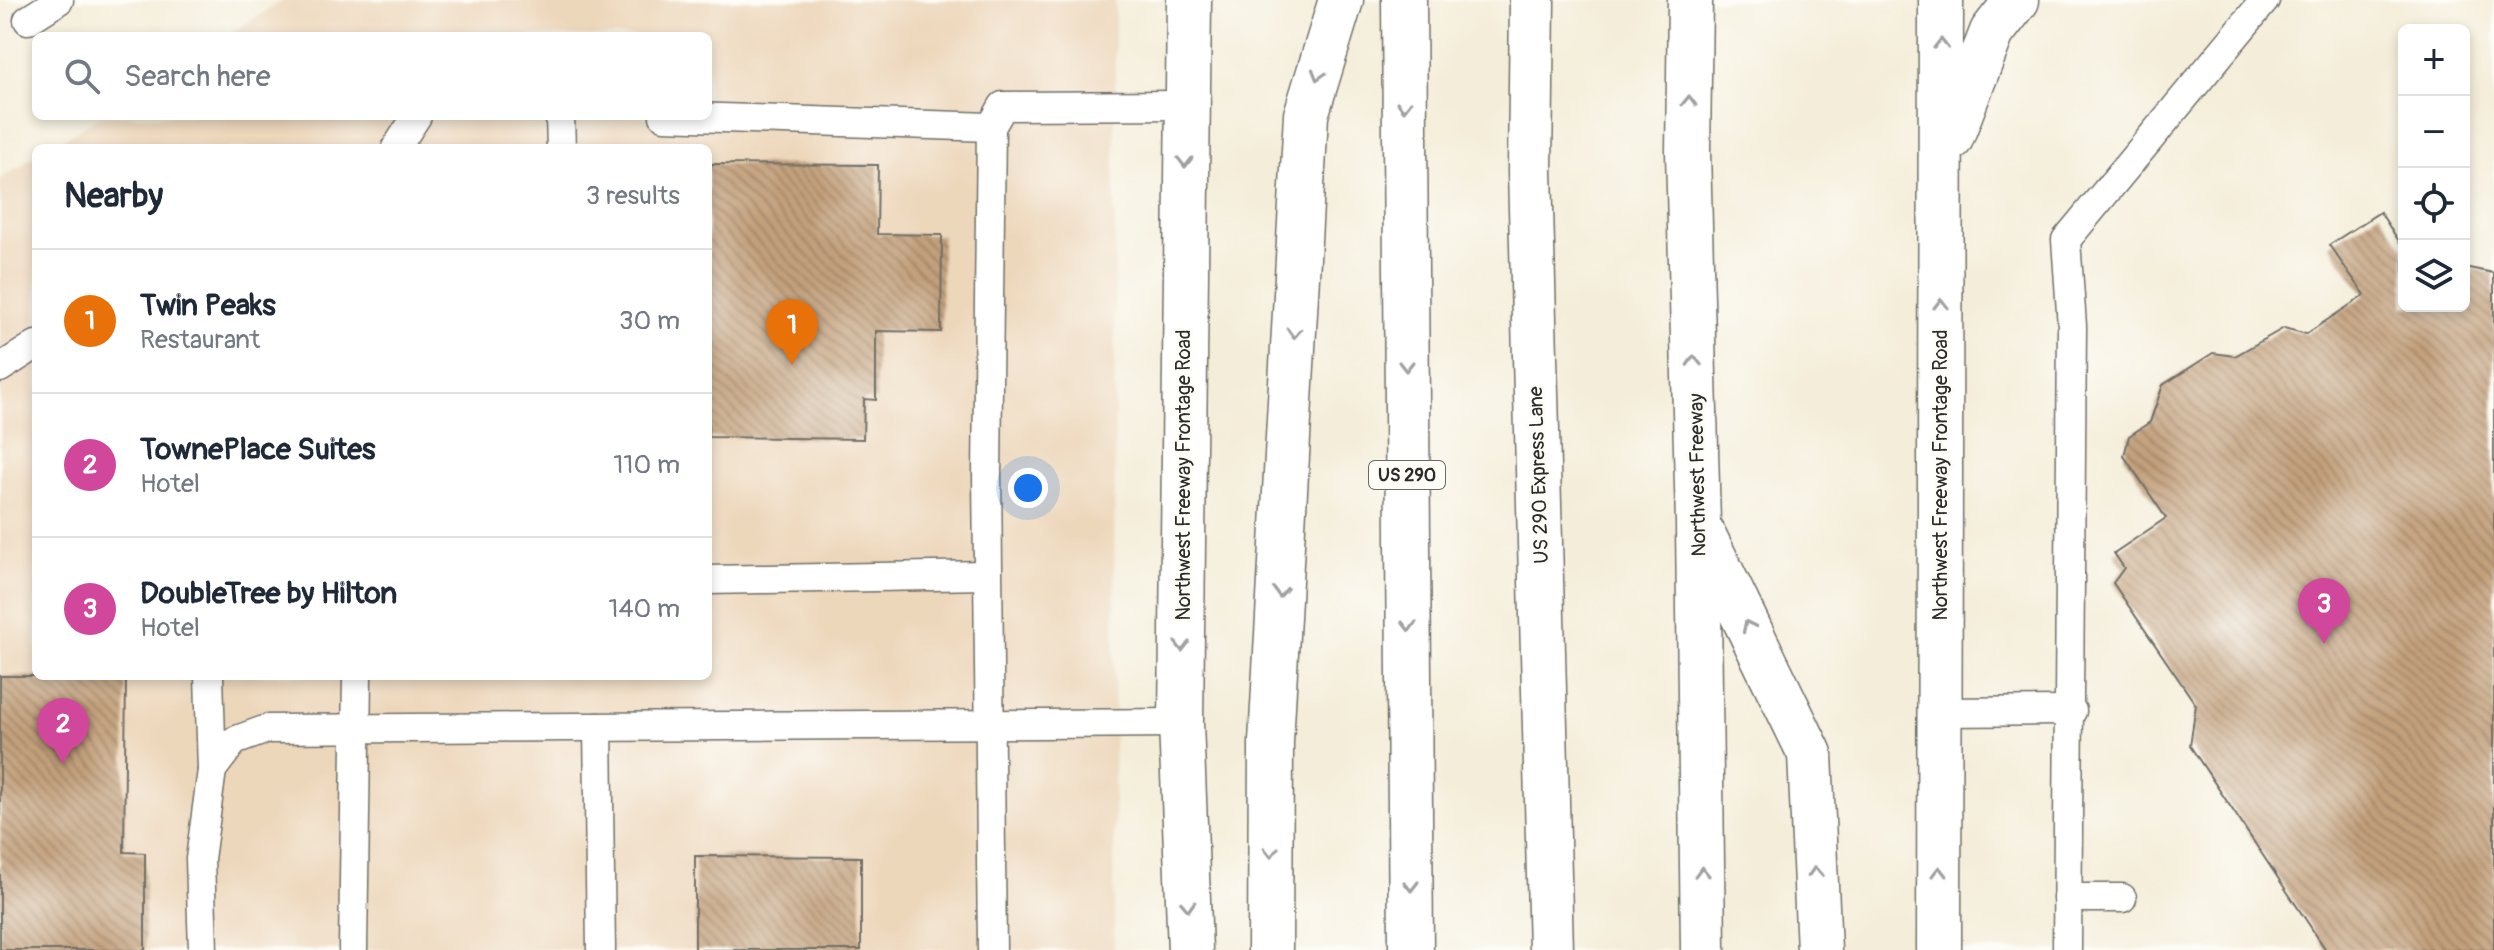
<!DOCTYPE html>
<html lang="en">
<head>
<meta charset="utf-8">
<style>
  :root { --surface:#fff; --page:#f6f6f7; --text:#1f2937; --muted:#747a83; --line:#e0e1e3; --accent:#111827 }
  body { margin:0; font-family:Pangolin,sans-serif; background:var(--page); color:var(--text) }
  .controls { position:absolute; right:24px; top:24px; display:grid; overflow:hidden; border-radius:12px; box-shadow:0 4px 12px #0003 }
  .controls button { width:72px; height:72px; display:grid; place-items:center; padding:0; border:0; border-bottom:2px solid var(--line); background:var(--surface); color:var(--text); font:40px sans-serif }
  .you { position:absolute; left:1028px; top:488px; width:28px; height:28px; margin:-20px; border:6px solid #fff; border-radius:50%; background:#1a73e8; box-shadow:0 0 0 12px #1a73e833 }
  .badge { display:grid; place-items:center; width:52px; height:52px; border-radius:50%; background:var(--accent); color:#fff; font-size:26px; font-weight:700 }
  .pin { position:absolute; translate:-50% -66px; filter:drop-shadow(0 2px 4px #0008) }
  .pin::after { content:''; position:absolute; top:42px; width:28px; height:24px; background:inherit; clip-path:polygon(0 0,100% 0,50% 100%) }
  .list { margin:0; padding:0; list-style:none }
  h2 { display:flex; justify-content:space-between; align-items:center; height:104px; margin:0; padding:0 32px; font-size:34px }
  h2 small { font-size:26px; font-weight:400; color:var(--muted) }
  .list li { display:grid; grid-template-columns:52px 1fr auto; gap:24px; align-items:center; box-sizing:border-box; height:144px; padding:0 32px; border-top:2px solid var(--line) }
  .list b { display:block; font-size:30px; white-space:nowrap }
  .list p { margin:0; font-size:26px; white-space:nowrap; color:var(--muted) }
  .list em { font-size:26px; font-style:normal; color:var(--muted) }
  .icon { flex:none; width:44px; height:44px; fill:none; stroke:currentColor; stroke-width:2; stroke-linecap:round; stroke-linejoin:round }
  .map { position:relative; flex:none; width:2494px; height:950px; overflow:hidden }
  .search { position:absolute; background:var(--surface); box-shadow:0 4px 12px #0003; left:32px; top:32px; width:680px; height:88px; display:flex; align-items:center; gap:20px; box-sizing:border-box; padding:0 28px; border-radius:12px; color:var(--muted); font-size:30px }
  .panel { position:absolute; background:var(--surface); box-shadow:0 4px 12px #0003; left:32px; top:144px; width:680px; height:536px; border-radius:12px }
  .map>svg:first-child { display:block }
  .built { fill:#edd7bb }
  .building { fill:url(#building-back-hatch) }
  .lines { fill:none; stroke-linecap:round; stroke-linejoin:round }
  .lane-casing { stroke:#716f68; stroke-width:31 }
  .secondary-casing { stroke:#716f68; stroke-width:47 }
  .highway-casing { stroke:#716f68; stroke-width:47 }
  .lane { stroke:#fff; stroke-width:28 }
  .secondary { stroke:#fff; stroke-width:44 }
  .highway { stroke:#fff; stroke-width:44 }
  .oneway { stroke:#a0a0a0 }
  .labels { text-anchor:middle; stroke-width:6; stroke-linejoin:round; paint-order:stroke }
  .shield { fill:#fdfcf7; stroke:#6a6a68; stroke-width:2 }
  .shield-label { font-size:18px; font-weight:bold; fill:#2b2b2b }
  .street-label { font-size:20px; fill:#2b2b2b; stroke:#fdfcf7 }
</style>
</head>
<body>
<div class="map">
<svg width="2494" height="950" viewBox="0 0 2494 950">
  <defs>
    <pattern id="building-back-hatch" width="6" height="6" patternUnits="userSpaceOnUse" patternTransform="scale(2)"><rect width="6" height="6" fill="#c3a07c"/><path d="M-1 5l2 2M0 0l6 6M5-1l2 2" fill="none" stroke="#9f8366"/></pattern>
  </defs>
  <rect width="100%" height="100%" fill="#fdfcf7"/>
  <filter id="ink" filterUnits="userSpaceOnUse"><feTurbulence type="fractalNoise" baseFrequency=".0125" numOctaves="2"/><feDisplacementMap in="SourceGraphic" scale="16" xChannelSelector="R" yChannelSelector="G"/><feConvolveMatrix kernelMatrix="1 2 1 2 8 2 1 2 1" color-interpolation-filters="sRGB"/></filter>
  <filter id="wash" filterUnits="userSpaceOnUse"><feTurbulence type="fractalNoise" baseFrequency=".006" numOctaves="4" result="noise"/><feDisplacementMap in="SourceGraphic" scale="32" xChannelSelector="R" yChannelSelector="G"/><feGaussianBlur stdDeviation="1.8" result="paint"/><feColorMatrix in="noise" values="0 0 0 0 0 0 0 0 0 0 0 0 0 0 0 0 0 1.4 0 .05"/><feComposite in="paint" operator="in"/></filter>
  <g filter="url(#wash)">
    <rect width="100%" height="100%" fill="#f4edd9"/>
    <path class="built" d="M284,0H1115L1114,950H0V179L36,156V676H708V148H49L100,116H708V36H227Z"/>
    <g id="blocks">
      <g class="building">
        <path d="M708,164L878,165L877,234L942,235L941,332L876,331V400L864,399L863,439L708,437Z"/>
        <path d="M2380,212L2404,249V306H2464V267L2494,273V950H2326L2190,746L2196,705L2113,583L2124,568L2114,553L2166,518L2124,456L2129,436L2150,422L2163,385L2213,353L2235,356L2284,328L2306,334L2365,295L2329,245Z"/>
        <path d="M0,676H126L124,852L145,853V950H0Z"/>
        <path d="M695,856L861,857V950H695Z"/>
      </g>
    </g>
  </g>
  <g filter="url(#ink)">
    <use href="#blocks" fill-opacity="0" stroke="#716f68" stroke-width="2"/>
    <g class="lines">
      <g class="lane-casing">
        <g id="lane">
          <path d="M28,20L59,0"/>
          <path d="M560,116L561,148"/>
          <path d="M664,116L991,127"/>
          <path d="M396,148L417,116"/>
          <path d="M0,368L36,345"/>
          <path d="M708,580L987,575"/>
          <path d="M1938,712L2072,711"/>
          <path d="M598,727L601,950"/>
          <path d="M212,770L234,741L267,729L1181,723"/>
          <path d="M2067,898H2122"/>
          <path d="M203,950L200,859L212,770L209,676"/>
          <path d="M353,950L357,676"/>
          <path d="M992,950L987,474L991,127L1003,106L1185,105"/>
          <path d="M2067,950L2072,326L2066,240L2265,0"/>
        </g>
      </g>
      <g class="secondary-casing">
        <g id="secondary">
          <path d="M1189,0L1181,723L1190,950"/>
          <path d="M1951,138L1992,32L2017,0"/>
          <path d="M1939,950L1941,0"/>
        </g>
      </g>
      <g class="highway-casing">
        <g id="highway">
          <path d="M1404,0L1411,950"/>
          <path d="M1532,0L1530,171L1551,950"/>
          <path d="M1690,0L1688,152L1698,523L1703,950"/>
          <path d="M1704,536L1810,754L1819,950"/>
          <path d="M1270,950L1271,742L1306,115L1341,0"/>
        </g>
      </g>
      <use href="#lane" class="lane"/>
      <use href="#secondary" class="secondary"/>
      <use href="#highway" class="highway"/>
    </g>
    <defs><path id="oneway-chevron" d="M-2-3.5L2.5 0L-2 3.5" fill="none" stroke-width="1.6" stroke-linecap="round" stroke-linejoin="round" transform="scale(2)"/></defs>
    <g class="oneway">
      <use href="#oneway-chevron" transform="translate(1941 44) rotate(-90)"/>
      <use href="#oneway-chevron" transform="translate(1318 75) rotate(107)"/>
      <use href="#oneway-chevron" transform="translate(1689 101) rotate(-89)"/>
      <use href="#oneway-chevron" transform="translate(1404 106) rotate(90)"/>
      <use href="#oneway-chevron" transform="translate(1185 162) rotate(90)"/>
      <use href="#oneway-chevron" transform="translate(1941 304) rotate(-90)"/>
      <use href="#oneway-chevron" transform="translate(1294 333) rotate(93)"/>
      <use href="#oneway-chevron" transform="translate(1694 361) rotate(-92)"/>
      <use href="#oneway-chevron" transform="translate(1406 366) rotate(90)"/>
      <use href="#oneway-chevron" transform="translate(1280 592) rotate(93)"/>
      <use href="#oneway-chevron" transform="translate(1409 626) rotate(90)"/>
      <use href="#oneway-chevron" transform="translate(1748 626) rotate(-116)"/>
      <use href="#oneway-chevron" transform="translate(1182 646) rotate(90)"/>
      <use href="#oneway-chevron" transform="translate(1271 852) rotate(90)"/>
      <use href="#oneway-chevron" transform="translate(1702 872) rotate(-91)"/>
      <use href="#oneway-chevron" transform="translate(1815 872) rotate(-93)"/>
      <use href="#oneway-chevron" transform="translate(1939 872) rotate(-90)"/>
      <use href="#oneway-chevron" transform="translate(1411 886) rotate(90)"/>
      <use href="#oneway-chevron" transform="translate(1188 906) rotate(88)"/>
    </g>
  </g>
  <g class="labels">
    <rect class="shield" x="1369" y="461" width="76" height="28" rx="6"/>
    <g class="shield-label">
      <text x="1407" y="481">US 290</text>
    </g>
    <g class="street-label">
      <text transform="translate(1183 475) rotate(-90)" y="7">Northwest Freeway Frontage Road</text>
      <text transform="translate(1538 475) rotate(-92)" y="7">US 290 Express Lane</text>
      <text transform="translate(1697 475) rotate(-91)" y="7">Northwest Freeway</text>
      <text transform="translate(1940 475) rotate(-90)" y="7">Northwest Freeway Frontage Road</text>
    </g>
  </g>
</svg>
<div class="controls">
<button>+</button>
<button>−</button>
<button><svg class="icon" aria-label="locate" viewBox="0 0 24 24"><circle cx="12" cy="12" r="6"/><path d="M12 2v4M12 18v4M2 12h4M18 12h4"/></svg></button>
<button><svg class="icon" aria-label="layers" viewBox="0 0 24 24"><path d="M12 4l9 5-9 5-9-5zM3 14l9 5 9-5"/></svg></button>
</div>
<div class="you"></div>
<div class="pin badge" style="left:792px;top:365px;background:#e8710a">1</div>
<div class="pin badge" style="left:63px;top:764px;background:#d1479c">2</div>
<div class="pin badge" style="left:2324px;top:644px;background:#d1479c">3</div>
<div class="search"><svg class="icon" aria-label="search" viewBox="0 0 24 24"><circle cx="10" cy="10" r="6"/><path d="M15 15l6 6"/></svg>Search here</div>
<section class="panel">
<h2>Nearby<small>3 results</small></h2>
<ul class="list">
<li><span class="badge" style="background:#e8710a">1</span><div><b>Twin Peaks</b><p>Restaurant</p></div><em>30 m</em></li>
<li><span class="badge" style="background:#d1479c">2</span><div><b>TownePlace Suites</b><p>Hotel</p></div><em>110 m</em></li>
<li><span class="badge" style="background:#d1479c">3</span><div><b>DoubleTree by Hilton</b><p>Hotel</p></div><em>140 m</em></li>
</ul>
</section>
</div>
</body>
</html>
